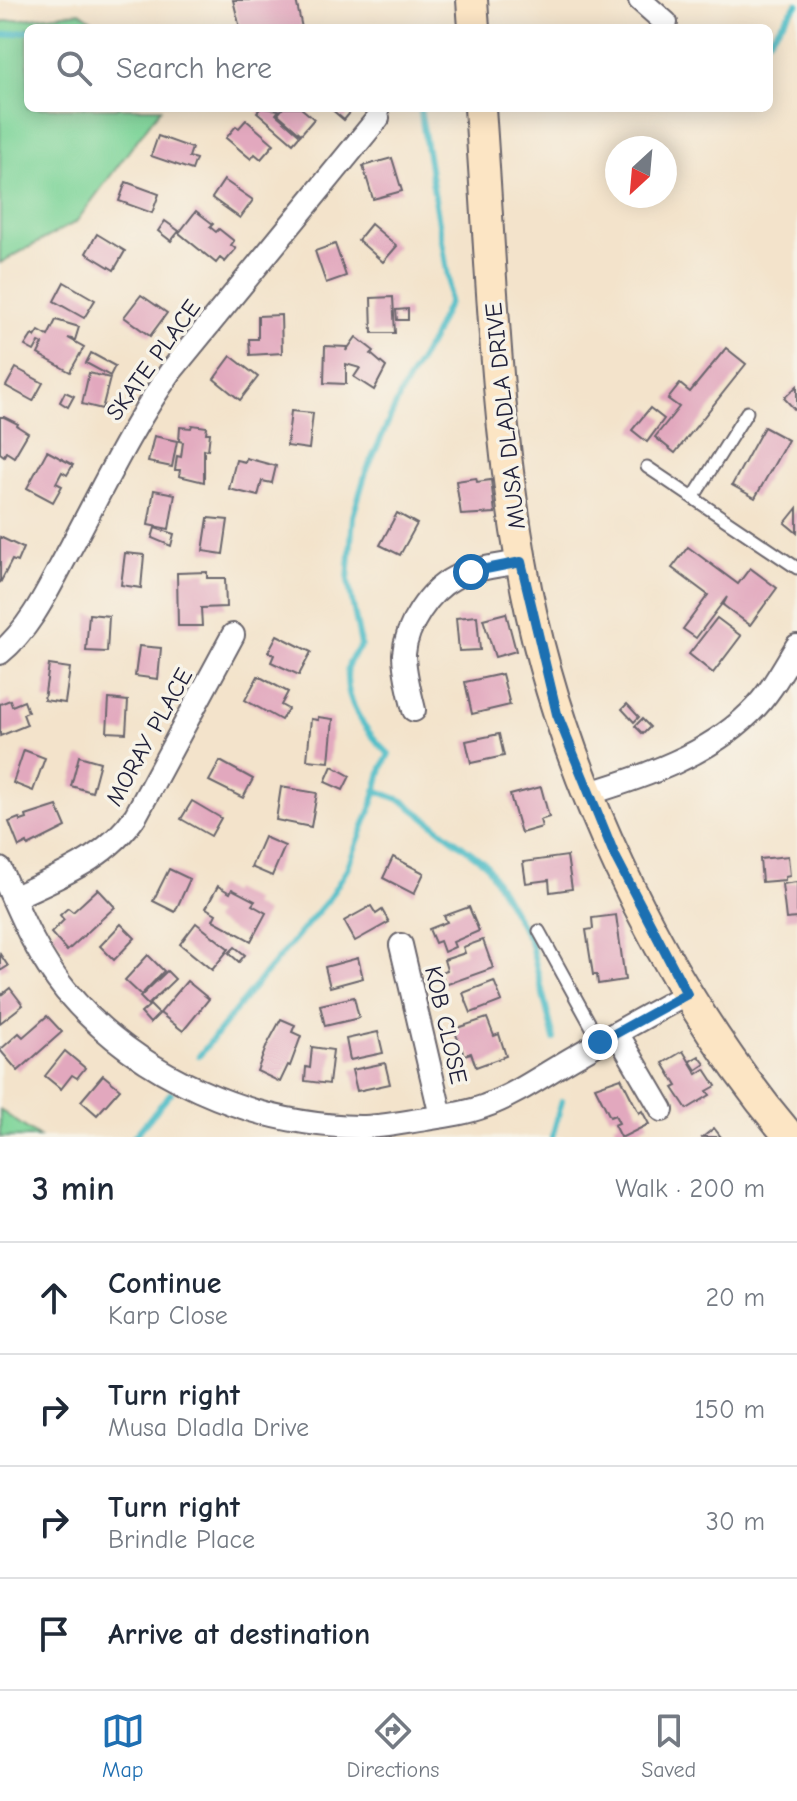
<!DOCTYPE html>
<html lang="en">
<head>
<meta charset="utf-8">
<style>
  :root { --surface:#fff; --page:#f2f2f3; --text:#1f2937; --muted:#747a83; --line:#e0e1e3; --accent:#1f6fb2 }
  body { margin:0; font-family:"Comic Neue",sans-serif; background:var(--page); color:var(--text) }
  .compass { position:absolute; left:605px; top:136px; width:72px; height:72px; border-radius:50%; background:var(--surface); box-shadow:0 4px 20px #0003; rotate:206deg }
  .stop { position:absolute; width:24px; height:24px; margin:-18px; border:6px solid #1f6fb2; border-radius:50%; background:#fff }
  .stop.end { background:#1f6fb2; border-color:#fff; box-shadow:0 2px 8px #0008 }
  .list { margin:0; padding:0; list-style:none }
  h2 { display:flex; justify-content:space-between; align-items:center; height:104px; margin:0; padding:0 32px; font-size:34px }
  h2 small { font-size:26px; font-weight:400; color:var(--muted) }
  .list li { display:grid; grid-template-columns:52px 1fr auto; gap:24px; align-items:center; box-sizing:border-box; height:112px; padding:0 32px; border-top:2px solid var(--line) }
  .list b { display:block; font-size:30px; white-space:nowrap }
  .list p { margin:0; font-size:26px; white-space:nowrap; color:var(--muted) }
  .list em { font-size:26px; font-style:normal; color:var(--muted) }
  .icon { flex:none; width:44px; height:44px; fill:none; stroke:currentColor; stroke-width:2; stroke-linecap:round; stroke-linejoin:round }
  .map { position:relative; flex:none; width:797px; height:1137px; overflow:hidden }
  .search { position:absolute; background:var(--surface); box-shadow:0 4px 20px #0003; left:24px; right:24px; top:24px; height:88px; display:flex; align-items:center; gap:20px; box-sizing:border-box; padding:0 28px; border-radius:12px; color:var(--muted); font-size:30px }
  .sheet { height:552px; background:var(--surface) }
  nav { display:flex; justify-content:space-around; align-items:center; box-sizing:border-box; height:112px; border-top:2px solid var(--line); background:var(--surface); font-size:22px; color:var(--muted) }
  nav a { display:grid; justify-items:center; gap:4px }
  nav .on { color:var(--accent) }
  .map>svg:first-child { display:block }
  .green { fill:#7cd498; stroke:#4f7b6a; stroke-width:2 }
  .lines { fill:none; stroke-linecap:round; stroke-linejoin:round }
  .stream { stroke:#4fbdc7; stroke-width:6 }
  .building { fill:#e2a8be }
  .lane-casing { stroke:#6b666d; stroke-width:15 }
  .street-casing { stroke:#6b666d; stroke-width:26 }
  .secondary-casing { stroke:#6b666d; stroke-width:34 }
  .lane { stroke:#fff; stroke-width:11 }
  .street { stroke:#fff; stroke-width:22 }
  .secondary { stroke:#fce5c4; stroke-width:30 }
  .route { stroke:#1f6fb2; stroke-width:10 }
  .labels { text-anchor:middle; stroke-width:7; stroke-linejoin:round; paint-order:stroke }
  .street-label { font-size:24px; fill:#22223b; stroke:#f7f3e8 }
</style>
</head>
<body>
<div class="map">
<svg width="797" height="1137" viewBox="0 0 797 1137">
  <rect width="100%" height="100%" fill="#f7f3e8"/>
  <filter id="ink" filterUnits="userSpaceOnUse"><feTurbulence type="fractalNoise" baseFrequency=".0125" numOctaves="2"/><feDisplacementMap in="SourceGraphic" scale="16" xChannelSelector="R" yChannelSelector="G"/><feConvolveMatrix kernelMatrix="1 2 1 2 8 2 1 2 1" color-interpolation-filters="sRGB"/></filter>
  <filter id="wash" filterUnits="userSpaceOnUse"><feTurbulence type="fractalNoise" baseFrequency=".006" numOctaves="4" result="noise"/><feDisplacementMap in="SourceGraphic" scale="32" xChannelSelector="R" yChannelSelector="G"/><feGaussianBlur stdDeviation="1.8" result="paint"/><feColorMatrix in="noise" values="0 0 0 0 0 0 0 0 0 0 0 0 0 0 0 0 0 1.4 0 .05"/><feComposite in="paint" operator="in"/></filter>
  <g filter="url(#wash)">
    <rect width="100%" height="100%" fill="#f3e3cb"/>
    <g class="green">
      <path d="M80,12L103,28H28V108H161L76,222L0,263V22Z"/>
      <path d="M0,1110L39,1137H0Z"/>
    </g>
    <g class="lines">
      <g class="stream">
        <path d="M0,36L28,31"/>
        <path d="M769,39L797,4"/>
        <path d="M375,790L403,801L486,864L530,941L554,1039"/>
        <path d="M199,1056L258,982L328,900L346,871L372,806L382,768L389,754C366,732 342,700 348,667C349,659 357,652 361,645L348,581L353,516L366,472L402,391L431,341L449,302V283L420,108"/>
        <path d="M134,1137L171,1093"/>
        <path d="M552,1137L562,1101"/>
      </g>
    </g>
    <g id="blocks">
      <g class="building">
        <path d="M233,0H296L302,28H240Z"/>
        <path d="M261,108L279,110L276,114L300,135L293,143L257,112Z"/>
        <path d="M283,108H301L314,119L301,134L278,114Z"/>
        <path d="M330,108H354L344,120Z"/>
        <path d="M246,120L274,144L261,159L255,154L251,159L226,138L236,126L239,128Z"/>
        <path d="M158,136L192,148L189,157L196,159L192,170L151,156Z"/>
        <path d="M392,158L402,191L373,199L363,166Z"/>
        <path d="M224,180L253,200L240,218L212,198Z"/>
        <path d="M126,182L159,194L152,213L119,201Z"/>
        <path d="M196,211L213,224L210,227L216,232L219,229L234,241L231,245L236,249L225,262L220,258L216,263L179,233Z"/>
        <path d="M165,221L179,231L171,241L158,231Z"/>
        <path d="M371,224L397,246L383,262L358,240Z"/>
        <path d="M97,234L125,251L114,270L86,253Z"/>
        <path d="M335,244L346,276L326,283L315,251Z"/>
        <path d="M64,282L95,300L84,318L54,301Z"/>
        <path d="M141,295L167,313L150,336L124,317Z"/>
        <path d="M393,297L395,333H372L371,298Z"/>
        <path d="M408,309V320H397L396,310Z"/>
        <path d="M281,315L282,353L250,355L249,339H258V316Z"/>
        <path d="M56,320L79,327L75,340L68,338L84,347L70,372L38,354L43,344L39,342L34,351L25,346L32,335L35,337L39,331L48,336Z"/>
        <path d="M356,337L374,351L371,354L386,367L374,390L354,377L360,368L346,364V384L324,383L325,346L347,347L346,351Z"/>
        <path d="M726,348L746,364L675,453L655,437L679,407L668,399L680,384L690,392Z"/>
        <path d="M91,353L115,366L110,376L86,363Z"/>
        <path d="M231,356L258,377L240,400L214,379Z"/>
        <path d="M16,368L43,383L33,401L6,386Z"/>
        <path d="M89,373L110,378L102,409L82,404Z"/>
        <path d="M797,386V412L784,398Z"/>
        <path d="M65,392L74,396L68,407L60,402Z"/>
        <path d="M650,408L664,419L647,442L632,430Z"/>
        <path d="M291,411L313,413L309,449L287,446Z"/>
        <path d="M0,417H4L18,424L17,426L28,433L14,457L6,452L4,456L0,453Z"/>
        <path d="M192,425L207,427L206,433H210L208,450L204,449V482L179,476L180,470H175L177,456L181,457L183,442L179,441L180,427L191,428Z"/>
        <path d="M764,427L788,440L755,498L732,485Z"/>
        <path d="M154,436L177,441L172,467L148,462Z"/>
        <path d="M47,451L73,465L67,475L62,472L56,483L62,486L53,502L27,488Z"/>
        <path d="M246,458L276,466L272,483L262,481L258,496L229,489L236,460L245,462Z"/>
        <path d="M476,478L477,482L491,480L495,513L461,515L456,481Z"/>
        <path d="M154,490L175,494L169,529L148,525Z"/>
        <path d="M797,508V533L785,523Z"/>
        <path d="M397,513L417,524L400,555L380,545Z"/>
        <path d="M208,518L228,520L223,554L203,551Z"/>
        <path d="M155,528L174,534L171,546L152,538Z"/>
        <path d="M0,537L23,548L17,562L12,560L0,583Z"/>
        <path d="M688,547L738,584L750,568L777,588L750,625L723,605L727,597L696,638L683,629L708,595L672,568Z"/>
        <path d="M125,553L144,555L141,588L121,585Z"/>
        <path d="M207,572V578H225L226,607L201,608L202,626H178L177,573Z"/>
        <path d="M506,613L516,651L495,657L483,619Z"/>
        <path d="M89,614L109,616L107,652L86,651Z"/>
        <path d="M477,616L480,650L459,651L456,618Z"/>
        <path d="M717,618L741,636L713,673L689,654Z"/>
        <path d="M277,635L311,652L299,675L271,662L274,655L268,652Z"/>
        <path d="M139,646L161,648L158,679L135,676Z"/>
        <path d="M49,665L70,668L65,703L44,700Z"/>
        <path d="M502,674L510,705L472,714L465,682Z"/>
        <path d="M258,676L288,692L281,705L288,709L281,720L245,700Z"/>
        <path d="M109,699L128,701L126,733L107,732Z"/>
        <path d="M10,700L12,706L24,701L28,712L23,714L27,725L0,736V704Z"/>
        <path d="M627,704L639,717L634,722L622,709Z"/>
        <path d="M318,717L333,719L329,762L307,760L311,719L318,720Z"/>
        <path d="M642,719L650,727L643,734L635,726Z"/>
        <path d="M499,734L504,756L471,763L466,741Z"/>
        <path d="M24,750L45,758L33,791L13,783Z"/>
        <path d="M79,756L100,762L92,792L71,786Z"/>
        <path d="M220,761L253,779L243,798L209,781Z"/>
        <path d="M332,766L350,776L343,790L325,782Z"/>
        <path d="M281,787L317,793L311,827L276,820Z"/>
        <path d="M541,787L549,817L540,820L542,827L521,833L510,795Z"/>
        <path d="M192,801L221,818L211,836L181,819Z"/>
        <path d="M57,806L66,827L28,846L27,843L19,847L9,822L19,818L21,821L27,819L26,816Z"/>
        <path d="M264,837L285,846L272,876L251,867Z"/>
        <path d="M567,856L572,889L550,892L549,880L526,883L523,862Z"/>
        <path d="M788,856L790,876L785,877V880L762,882L760,859Z"/>
        <path d="M393,857L424,873L414,894L383,878Z"/>
        <path d="M169,869L190,879L175,912L153,901Z"/>
        <path d="M797,882V918L786,919L782,884Z"/>
        <path d="M218,886L230,893L232,889L255,901L252,905L266,913L251,941L213,920L216,914L206,908Z"/>
        <path d="M98,889L115,907L67,951L51,933L64,920L60,915L68,908L73,912Z"/>
        <path d="M371,906L376,914L382,910L389,922L355,941L344,921Z"/>
        <path d="M469,907L479,931L453,942L455,947L444,952L440,941L435,943L429,929L447,922L444,916Z"/>
        <path d="M616,915L625,980L598,984L597,975H593L586,930L593,929L592,918Z"/>
        <path d="M196,923L229,949L212,970L180,944Z"/>
        <path d="M121,924L135,938L114,960L100,946Z"/>
        <path d="M483,940L493,968L445,985L441,972L447,970L444,960L465,953L463,947Z"/>
        <path d="M235,947L245,955L239,962L229,953Z"/>
        <path d="M0,954L8,966L0,971Z"/>
        <path d="M148,955L164,971L141,995L125,980Z"/>
        <path d="M358,958L363,978L330,987L325,967Z"/>
        <path d="M167,971L175,979L148,1005L140,997Z"/>
        <path d="M187,981L209,999L183,1031L160,1013Z"/>
        <path d="M494,981L502,1001L471,1013L463,993Z"/>
        <path d="M10,988L23,1005L0,1023V996Z"/>
        <path d="M354,997L359,1018L325,1026L320,1005Z"/>
        <path d="M150,1005L159,1014L150,1023L141,1013Z"/>
        <path d="M47,1016L62,1032L18,1071L0,1050L19,1033L23,1037Z"/>
        <path d="M487,1018L494,1036L499,1034L506,1056L476,1067L471,1053L464,1055L454,1029Z"/>
        <path d="M281,1019L295,1025L292,1032L301,1036L290,1066L288,1065L280,1082L257,1071L267,1045Z"/>
        <path d="M378,1032L383,1053L350,1060L346,1039Z"/>
        <path d="M312,1047L333,1050L329,1084L305,1081L306,1067L310,1068Z"/>
        <path d="M65,1051L85,1068L77,1078L72,1075L61,1089L45,1076Z"/>
        <path d="M683,1051L697,1074L705,1069L716,1086L707,1091L710,1095L687,1109L673,1088L677,1086L663,1063Z"/>
        <path d="M699,1056L705,1064L696,1070L690,1061Z"/>
        <path d="M385,1063L390,1084L357,1091L352,1070Z"/>
        <path d="M103,1075L120,1089L97,1115L81,1101Z"/>
        <path d="M621,1078L639,1113L642,1111L649,1124L623,1137H620L614,1125L619,1123L615,1115L610,1117L595,1087Z"/>
        <path d="M714,1128L721,1137H703Z"/>
      </g>
    </g>
  </g>
  <g filter="url(#ink)">
    <use href="#blocks" fill-opacity="0" stroke="#6b666d" stroke-width="2"/>
    <g class="lines">
      <g class="lane-casing">
        <g id="lane">
          <path d="M647,467L797,568"/>
          <path d="M693,498L747,412"/>
          <path d="M539,931L600,1042"/>
        </g>
      </g>
      <g class="street-casing">
        <g id="street">
          <path d="M640,0L666,23"/>
          <path d="M0,653C33,626 51,583 71,547C103,487 132,426 171,371L378,118"/>
          <path d="M414,710C410,693 404,672 404,654C406,626 429,591 454,578C474,568 499,566 521,562"/>
          <path d="M590,793C646,776 707,755 750,713C770,694 783,669 797,646"/>
          <path d="M0,869C20,914 35,953 66,991C137,1076 251,1125 360,1127C382,1127 405,1122 426,1119C446,1116 467,1113 485,1106C518,1094 546,1073 576,1056C612,1035 650,1014 687,994"/>
          <path d="M13,898C59,876 107,859 136,815L233,635"/>
          <path d="M401,945L441,1116"/>
          <path d="M617,1033L662,1110"/>
        </g>
      </g>
      <g class="secondary-casing">
        <g id="secondary">
          <path d="M472,0L474,28"/>
          <path d="M480,108C491,259 495,412 521,561C555,761 659,982 790,1137"/>
        </g>
      </g>
      <use href="#lane" class="lane"/>
      <use href="#street" class="street"/>
      <use href="#secondary" class="secondary"/>
    </g>
  </g>
  <g class="lines" filter="url(#ink)">
    <path class="route" d="M471,572L521,562L557,714L615,856L687,994L600,1042"/>
  </g>
  <g class="labels">
    <g class="street-label">
      <text transform="translate(153 360) rotate(-54)" y="8">SKATE PLACE</text>
      <text transform="translate(505 416) rotate(-96)" y="8">MUSA DLADLA DRIVE</text>
      <text transform="translate(149 737) rotate(-61)" y="8">MORAY PLACE</text>
      <text transform="translate(446 1025) rotate(77)" y="8">KOB CLOSE</text>
    </g>
  </g>
</svg>
<svg class="compass" viewBox="-18 -18 36 36"><path d="M0-13l5 13h-10z" fill="#e53935"/><path d="M0 13l5-13h-10z" fill="#747a83"/></svg>
<div class="stop" style="left:471px;top:572px"></div>
<div class="stop end" style="left:600px;top:1042px"></div>
<div class="search"><svg class="icon" aria-label="search" viewBox="0 0 24 24"><circle cx="10" cy="10" r="6"/><path d="M15 15l6 6"/></svg>Search here</div>
</div>
<section class="sheet">
<h2>3 min<small>Walk · 200 m</small></h2>
<ul class="list">
<li><svg class="icon" aria-label="ahead" viewBox="0 0 24 24"><path d="M12 20V5M6 11l6-6 6 6"/></svg><div><b>Continue</b><p>Karp Close</p></div><em>20 m</em></li>
<li><svg class="icon" aria-label="right" viewBox="0 0 24 24"><path d="M7 20v-9h11M14 6l5 5-5 5"/></svg><div><b>Turn right</b><p>Musa Dladla Drive</p></div><em>150 m</em></li>
<li><svg class="icon" aria-label="right" viewBox="0 0 24 24"><path d="M7 20v-9h11M14 6l5 5-5 5"/></svg><div><b>Turn right</b><p>Brindle Place</p></div><em>30 m</em></li>
<li><svg class="icon" aria-label="arrive" viewBox="0 0 24 24"><path d="M6 21V4h12l-3 4 3 4H6"/></svg><div><b>Arrive at destination</b></div></li>
</ul>
</section>
<nav>
<a class="on"><svg class="icon" aria-label="map" viewBox="0 0 24 24"><path d="M3 6l6-2 6 2 6-2v14l-6 2-6-2-6 2zM9 4v14M15 6v14"/></svg>Map</a>
<a><svg class="icon" aria-label="directions" viewBox="0 0 24 24"><path d="M12 3l9 9-9 9-9-9zM9 14v-3h6M13 9l2 2-2 2"/></svg>Directions</a>
<a><svg class="icon" aria-label="saved" viewBox="0 0 24 24"><path d="M7 4h10v16l-5-4-5 4z"/></svg>Saved</a>
</nav>
</body>
</html>
